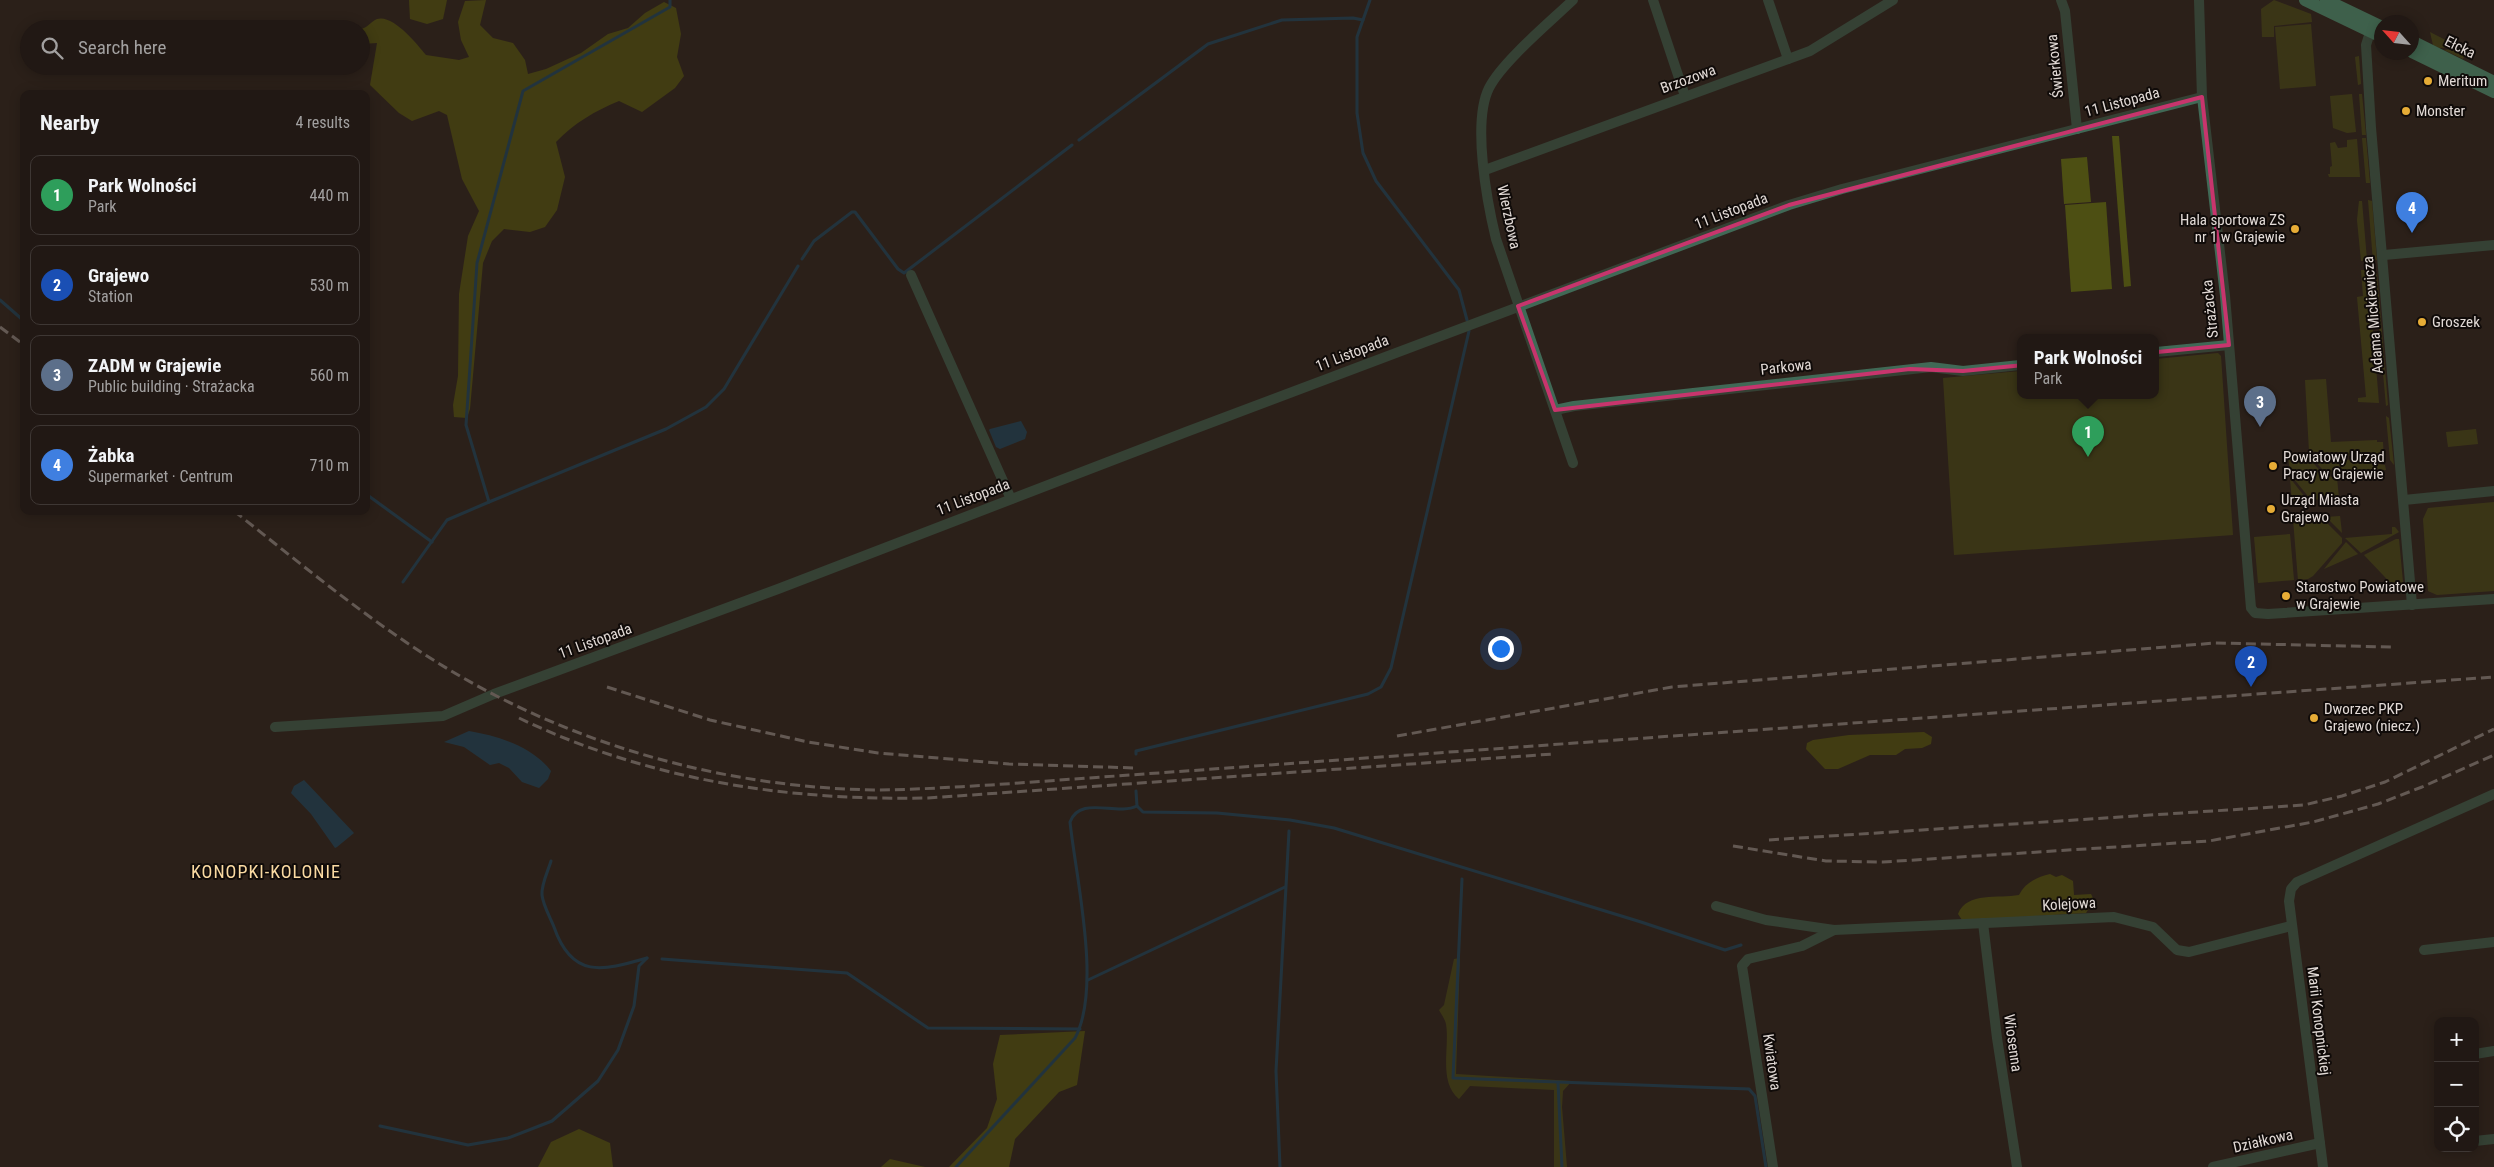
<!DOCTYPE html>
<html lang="en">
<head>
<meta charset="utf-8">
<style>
  :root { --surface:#211814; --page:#2d2522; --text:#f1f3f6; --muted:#a2a0a0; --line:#3e3734; --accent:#e6ac36 }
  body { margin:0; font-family:"Roboto Condensed",sans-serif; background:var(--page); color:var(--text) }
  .controls { position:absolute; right:15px; bottom:15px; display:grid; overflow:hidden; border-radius:10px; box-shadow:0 2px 12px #0003 }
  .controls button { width:45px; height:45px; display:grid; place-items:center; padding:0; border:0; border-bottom:1px solid var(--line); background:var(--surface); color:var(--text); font:25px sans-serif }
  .compass { position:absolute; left:2374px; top:15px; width:45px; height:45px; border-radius:50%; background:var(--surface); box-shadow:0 2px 12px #0003; rotate:297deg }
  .you { position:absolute; left:1500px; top:648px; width:18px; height:18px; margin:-12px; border:4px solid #fff; border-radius:50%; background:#1a73e8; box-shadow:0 0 0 8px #1a73e833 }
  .badge { display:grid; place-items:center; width:32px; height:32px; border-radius:50%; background:var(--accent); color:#fff; font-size:16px; font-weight:700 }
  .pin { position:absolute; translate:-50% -41px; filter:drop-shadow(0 1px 2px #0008) }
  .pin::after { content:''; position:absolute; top:26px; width:18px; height:15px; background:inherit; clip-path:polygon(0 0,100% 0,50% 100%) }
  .popup { position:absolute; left:2017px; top:334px; width:142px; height:65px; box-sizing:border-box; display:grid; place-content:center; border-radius:10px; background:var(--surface); filter:drop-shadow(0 1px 4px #0005); font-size:16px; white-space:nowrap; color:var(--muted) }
  .popup b { font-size:19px; color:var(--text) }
  .popup::after { content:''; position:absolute; left:50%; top:100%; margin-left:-10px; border:10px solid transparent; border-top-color:var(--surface) }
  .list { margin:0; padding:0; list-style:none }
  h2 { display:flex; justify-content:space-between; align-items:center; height:65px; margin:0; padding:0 20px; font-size:21px }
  h2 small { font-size:16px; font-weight:400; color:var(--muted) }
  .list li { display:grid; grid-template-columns:32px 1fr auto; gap:15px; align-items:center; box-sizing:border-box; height:80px; margin:0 10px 10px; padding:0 10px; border:1px solid var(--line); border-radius:10px }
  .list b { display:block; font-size:19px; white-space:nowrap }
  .list p { margin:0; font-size:16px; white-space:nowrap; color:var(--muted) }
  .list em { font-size:16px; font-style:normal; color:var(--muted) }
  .icon { flex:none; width:28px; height:28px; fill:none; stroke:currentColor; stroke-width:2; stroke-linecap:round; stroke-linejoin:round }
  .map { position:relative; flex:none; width:2494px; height:1167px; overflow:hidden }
  .search { position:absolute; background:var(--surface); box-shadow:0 2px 12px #0003; left:20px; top:20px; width:350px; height:55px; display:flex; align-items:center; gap:12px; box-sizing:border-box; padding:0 18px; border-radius:28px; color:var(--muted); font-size:19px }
  .panel { position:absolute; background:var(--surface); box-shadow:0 2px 12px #0003; left:20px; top:90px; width:350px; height:425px; border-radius:10px }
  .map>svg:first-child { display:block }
  .green { fill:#4d4f13 }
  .forest { fill:#5b5e09 }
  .water { fill:#174b69 }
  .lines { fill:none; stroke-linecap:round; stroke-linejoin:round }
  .stream { stroke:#174b69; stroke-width:3 }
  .street { stroke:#406956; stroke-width:10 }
  .primary { stroke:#55ae88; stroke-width:12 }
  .rail { stroke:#a79d99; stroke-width:3; stroke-dasharray:10 5; stroke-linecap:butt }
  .marked { fill:none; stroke:#c7356d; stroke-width:4; stroke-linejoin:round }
  .poi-dot { fill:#e6ac36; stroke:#100b09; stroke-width:2 }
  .labels { text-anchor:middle; stroke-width:4; stroke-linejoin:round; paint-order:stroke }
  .street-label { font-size:15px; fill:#e2dad6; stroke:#100b09 }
  .poi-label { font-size:15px; fill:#e2dad6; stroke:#100b09; text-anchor:start }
  .quarter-label { font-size:18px; letter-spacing:1px; fill:#fadaa2; stroke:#100b09 }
</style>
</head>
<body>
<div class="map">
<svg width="2494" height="1167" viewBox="0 0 2494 1167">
  <rect width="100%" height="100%" fill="#2c201a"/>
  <g class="green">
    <path d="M2274,0L2311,14L2312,22L2274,26V37H2262L2261,9Z"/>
    <path d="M2311,24L2316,86L2280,89L2275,27Z"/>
    <path d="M2430,32L2459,47L2439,48L2433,45Z"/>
    <path d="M2468,47L2463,59L2444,50Z"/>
    <path d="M2359,56L2361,84L2358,85L2355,57Z"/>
    <path d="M2352,94L2356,132L2347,133L2333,128L2330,96Z"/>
    <path d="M2359,94H2362L2366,135H2362Z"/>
    <path d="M2112,136H2119L2131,286L2124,287Z"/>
    <path d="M2362,138H2366L2370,183H2366Z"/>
    <path d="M2357,139L2360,177H2329L2328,174H2330V167L2332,166L2330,143L2335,142L2338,148L2347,147V140Z"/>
    <path d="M2087,157L2091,202L2064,204L2061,159Z"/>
    <path d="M2368,200L2372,201L2377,260L2373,261Z"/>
    <path d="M2359,201H2362L2367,260L2361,261L2357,220Z"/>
    <path d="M2106,202L2112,289L2071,292L2065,205Z"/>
    <path d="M2361,270H2368L2379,403L2358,402V398L2366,397L2357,297L2363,296Z"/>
    <path d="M2374,273H2377L2388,405L2386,406Z"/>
    <path d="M2218,353L2221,356L2233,535L1954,555L1943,378L2020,371V396H2156V359Z"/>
    <path d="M2326,379L2331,442L2377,440V442H2383L2384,460L2309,451L2305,380Z"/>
    <path d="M2386,416L2389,418L2394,465L2390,460Z"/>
    <path d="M2476,429L2478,444L2448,447L2446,432Z"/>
    <path d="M2305,454L2324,475L2337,478L2339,498L2311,500L2290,474L2288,455Z"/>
    <path d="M2309,454L2385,465L2386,470L2332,474L2322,469Z"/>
    <path d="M2290,478L2308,501L2292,503Z"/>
    <path d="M2494,502V591L2437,595L2428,591L2423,519L2428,508Z"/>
    <path d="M2340,516L2342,533L2326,517Z"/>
    <path d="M2321,517L2342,538V543L2313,576L2308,579L2298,580L2293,519Z"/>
    <path d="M2392,527H2395L2399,532L2361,553L2345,538L2392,534Z"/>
    <path d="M2290,534L2294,580L2258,583L2254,537Z"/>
    <path d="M2396,539H2399L2404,593L2401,594L2364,555Z"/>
    <path d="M2346,542L2358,554L2324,569Z"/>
    <path d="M1460,958L1456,1074L1572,1081L1563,1091L1562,1107L1567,1167H1554V1090L1470,1086L1459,1099C1438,1082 1450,1047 1446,1024C1445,1019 1441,1014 1439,1010L1444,1005L1454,959Z"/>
  </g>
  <g class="forest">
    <path d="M409,0H447L443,19L427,24L410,19Z"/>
    <path d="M486,0L480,25L493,38L513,43L525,60L528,74L546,69L581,53L608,34L628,28L645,13L664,2L676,8L681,34L677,57L684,76L675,88L642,112L619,101C595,111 574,123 556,142L565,177L557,210L545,227L530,232L504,229L492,241L483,263L470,409L467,418L454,417L453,405L458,376L459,294L468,236L479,211L462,179L447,115L439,111L412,121L399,113L370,85L377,43L361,44L360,29C368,28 370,22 377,19C393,14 417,44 426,55L459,60L469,57L461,40L458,22L465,1Z"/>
    <path d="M1924,732L1932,737L1931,744L1922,748L1905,749L1896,755H1870L1838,769H1825L1806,749L1807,743L1813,740L1849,735Z"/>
    <path d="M2050,874L2056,877L2062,875L2073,881L2074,895L2091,894L2094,900L2086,913L1971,920H1962L1958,914C1967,891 1999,899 2019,895C2025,883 2037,877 2050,874Z"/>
    <path d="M1085,1031L1077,1085L1059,1092L1015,1139L1009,1167H949L987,1128L997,1099L993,1064L1000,1035Z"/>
    <path d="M579,1129L610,1143L613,1167H538L551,1142Z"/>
    <path d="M890,1159L925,1167H881Z"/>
  </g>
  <g class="water">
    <path d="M1021,421L1027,432L1025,439L1000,449L996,447L989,430L990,429Z"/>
    <path d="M469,731C498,736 532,746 551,771L548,779L539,788L522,782L509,768L499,763L490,765L464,747L444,742Z"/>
    <path d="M304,780L354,833L337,847L335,848L311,814L291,793L294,786Z"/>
  </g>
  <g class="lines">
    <g class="stream">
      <path d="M670,0V7L523,91L477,263L466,425L489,502L666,429L706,407L724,389L798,266"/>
      <path d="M1370,0L1357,37V113L1363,153L1376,181L1459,290L1467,320"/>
      <path d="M1079,140L1208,44L1282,20L1353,18L1363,20"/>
      <path d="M802,259L814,241L852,212H855L898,269L904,273L1072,145"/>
      <path d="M0,300L24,321"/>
      <path d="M366,494L432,542"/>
      <path d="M403,582L447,520L489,502"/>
      <path d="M1136,754V751L1368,694L1381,687L1391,668L1469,331"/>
      <path d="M1136,791L1137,806"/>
      <path d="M551,861C548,871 541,885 542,895C543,905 550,917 554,927C572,979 602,971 647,958"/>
      <path d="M1462,879L1453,1078L1749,1089L1755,1096L1766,1167"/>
      <path d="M662,959L847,973L928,1028L1080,1029"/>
      <path d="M1088,980L1285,887"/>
      <path d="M1558,1083L1562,1167"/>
      <path d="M380,1126L468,1145L508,1138L552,1121L598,1081L618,1050L634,1006L639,966L647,958"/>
      <path d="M956,1167L1075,1038C1102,988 1076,879 1070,822C1080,795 1116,816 1137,806L1143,812L1217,813L1290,820L1334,828L1641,922L1725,950L1741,945"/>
      <path d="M1280,1167L1276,1071L1289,831"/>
    </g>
    <g class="street">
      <path d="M1573,0C1550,22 1502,62 1489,88C1472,122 1487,202 1496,239L1573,463"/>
      <path d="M1653,0L1685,96"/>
      <path d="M1768,0L1788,59"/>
      <path d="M2061,0L2065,11L2077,129"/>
      <path d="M2199,0L2202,97L2225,296L2251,608L2255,613L2268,614L2494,599"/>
      <path d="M2372,26L2366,45L2371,128L2412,605"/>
      <path d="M1485,170L1810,51L1893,0"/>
      <path d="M2384,255L2494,245"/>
      <path d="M911,275L1011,499"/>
      <path d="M2156,352L2229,345"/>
      <path d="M1555,410L1574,406L1931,367L1963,371L2020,365"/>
      <path d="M2404,500L2494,491"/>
      <path d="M275,727L443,716L494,694L778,589L1186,432L1789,205L1842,189L2202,97"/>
      <path d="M1716,906L1766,920L1834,930L2114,917L2153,927L2177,950L2189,952L2291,926"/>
      <path d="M1983,923L1997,1038L2017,1167"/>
      <path d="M2424,950L2494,942"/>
      <path d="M2475,1054L2494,1051"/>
      <path d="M2475,1141L2494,1139"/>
      <path d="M1773,1167L1742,966L1748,959L1802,946L1834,930"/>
      <path d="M2213,1167L2320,1143"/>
      <path d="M2323,1167L2289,901L2291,889L2297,882L2494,794"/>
    </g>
    <g class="primary">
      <path d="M2305,0L2382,37"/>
      <path d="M2326,0L2382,27"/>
      <path d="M2412,41L2494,82"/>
      <path d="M2412,52L2494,92"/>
    </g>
    <g class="rail">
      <path d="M0,327L24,345"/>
      <path d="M234,511C296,560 357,611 424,654C558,741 715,787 874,790C913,790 952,787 991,785L2494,677"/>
      <path d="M607,687L710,720L808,742L878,753L1009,764L1137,768"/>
      <path d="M519,718C648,780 786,801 928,798L1553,754"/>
      <path d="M1397,736L1672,687L2215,643L2391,647"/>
      <path d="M1769,840L2304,805L2342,796L2385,782L2494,729"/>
      <path d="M1733,846L1826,861L1883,862L2209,841L2313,822L2378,804L2422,787L2494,755"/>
    </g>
  </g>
  <path d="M0 0H2494V1167H0ZM2202,97L2229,345L1963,371L1910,369L1555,410L1518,306L1789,205Z" fill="#2c201a" fill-opacity=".55" fill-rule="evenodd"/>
  <path class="marked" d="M2202,97L2229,345L1963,371L1910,369L1555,410L1518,306L1789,205Z"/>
  <g class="poi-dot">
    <circle cx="2428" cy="81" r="5"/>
    <circle cx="2406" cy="111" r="5"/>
    <circle cx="2295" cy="229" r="5"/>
    <circle cx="2422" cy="322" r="5"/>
    <circle cx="2273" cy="466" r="5"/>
    <circle cx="2271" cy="509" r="5"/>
    <circle cx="2286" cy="596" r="5"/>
    <circle cx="2314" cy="718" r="5"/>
  </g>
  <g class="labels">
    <g class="street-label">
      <text transform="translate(2460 47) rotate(26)" y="5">Ełcka</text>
      <text transform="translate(2055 66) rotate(-96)" y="5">Świerkowa</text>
      <text transform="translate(1688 79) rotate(-20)" y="5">Brzozowa</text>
      <text transform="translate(2122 102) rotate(-15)" y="5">11 Listopada</text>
      <text transform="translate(1731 211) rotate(-21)" y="5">11 Listopada</text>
      <text transform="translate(1509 217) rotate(78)" y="5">Wierzbowa</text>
      <text transform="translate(2210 309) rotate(-96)" y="5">Strażacka</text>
      <text transform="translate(2373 315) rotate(-95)" y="5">Adama Mickiewicza</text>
      <text transform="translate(1352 353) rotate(-21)" y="5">11 Listopada</text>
      <text transform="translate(1786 367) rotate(-6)" y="5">Parkowa</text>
      <text transform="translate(973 497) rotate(-21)" y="5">11 Listopada</text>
      <text transform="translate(595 641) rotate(-20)" y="5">11 Listopada</text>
      <text transform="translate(2069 904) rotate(-3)" y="5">Kolejowa</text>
      <text transform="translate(2319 1021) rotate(83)" y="5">Marii Konopnickiej</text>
      <text transform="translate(2013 1043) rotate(82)" y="5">Wiosenna</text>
      <text transform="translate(1772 1062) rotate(82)" y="5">Kwiatowa</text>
      <text transform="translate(2263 1141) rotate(-13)" y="5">Działkowa</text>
    </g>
    <g class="poi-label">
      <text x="2438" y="86">Meritum</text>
      <text x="2416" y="116">Monster</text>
      <text x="2285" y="225" text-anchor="end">Hala sportowa ZS<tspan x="2285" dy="17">nr 1 w Grajewie</tspan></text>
      <text x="2432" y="327">Groszek</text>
      <text x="2283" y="462">Powiatowy Urząd<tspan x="2283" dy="17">Pracy w Grajewie</tspan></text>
      <text x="2281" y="505">Urząd Miasta<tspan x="2281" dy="17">Grajewo</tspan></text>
      <text x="2296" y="592">Starostwo Powiatowe<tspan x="2296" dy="17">w Grajewie</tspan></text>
      <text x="2324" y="714">Dworzec PKP<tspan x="2324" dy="17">Grajewo (niecz.)</tspan></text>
    </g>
    <g class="quarter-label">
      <text x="266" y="878">KONOPKI-KOLONIE</text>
    </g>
  </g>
</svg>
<div class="controls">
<button>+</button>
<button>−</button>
<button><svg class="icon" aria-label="locate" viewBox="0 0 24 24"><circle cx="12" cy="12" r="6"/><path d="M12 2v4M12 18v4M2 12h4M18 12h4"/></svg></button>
</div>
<svg class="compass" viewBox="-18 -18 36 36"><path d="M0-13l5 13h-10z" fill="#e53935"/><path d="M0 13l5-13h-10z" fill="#a2a0a0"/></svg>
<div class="you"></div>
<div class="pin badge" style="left:2088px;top:457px;background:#2e9e5b">1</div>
<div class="popup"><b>Park Wolności</b>Park</div>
<div class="pin badge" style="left:2251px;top:687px;background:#1a4fb4">2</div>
<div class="pin badge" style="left:2260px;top:427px;background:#5c6f8a">3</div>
<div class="pin badge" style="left:2412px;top:233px;background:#3f7fe0">4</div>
<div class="search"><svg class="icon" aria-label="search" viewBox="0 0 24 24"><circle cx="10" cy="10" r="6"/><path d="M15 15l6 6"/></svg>Search here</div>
<section class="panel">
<h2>Nearby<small>4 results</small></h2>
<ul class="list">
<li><span class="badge" style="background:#2e9e5b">1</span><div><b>Park Wolności</b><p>Park</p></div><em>440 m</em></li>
<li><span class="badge" style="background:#1a4fb4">2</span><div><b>Grajewo</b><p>Station</p></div><em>530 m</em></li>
<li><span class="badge" style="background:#5c6f8a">3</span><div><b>ZADM w Grajewie</b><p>Public building · Strażacka</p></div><em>560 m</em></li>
<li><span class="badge" style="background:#3f7fe0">4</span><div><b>Żabka</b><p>Supermarket · Centrum</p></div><em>710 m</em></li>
</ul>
</section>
</div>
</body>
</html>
